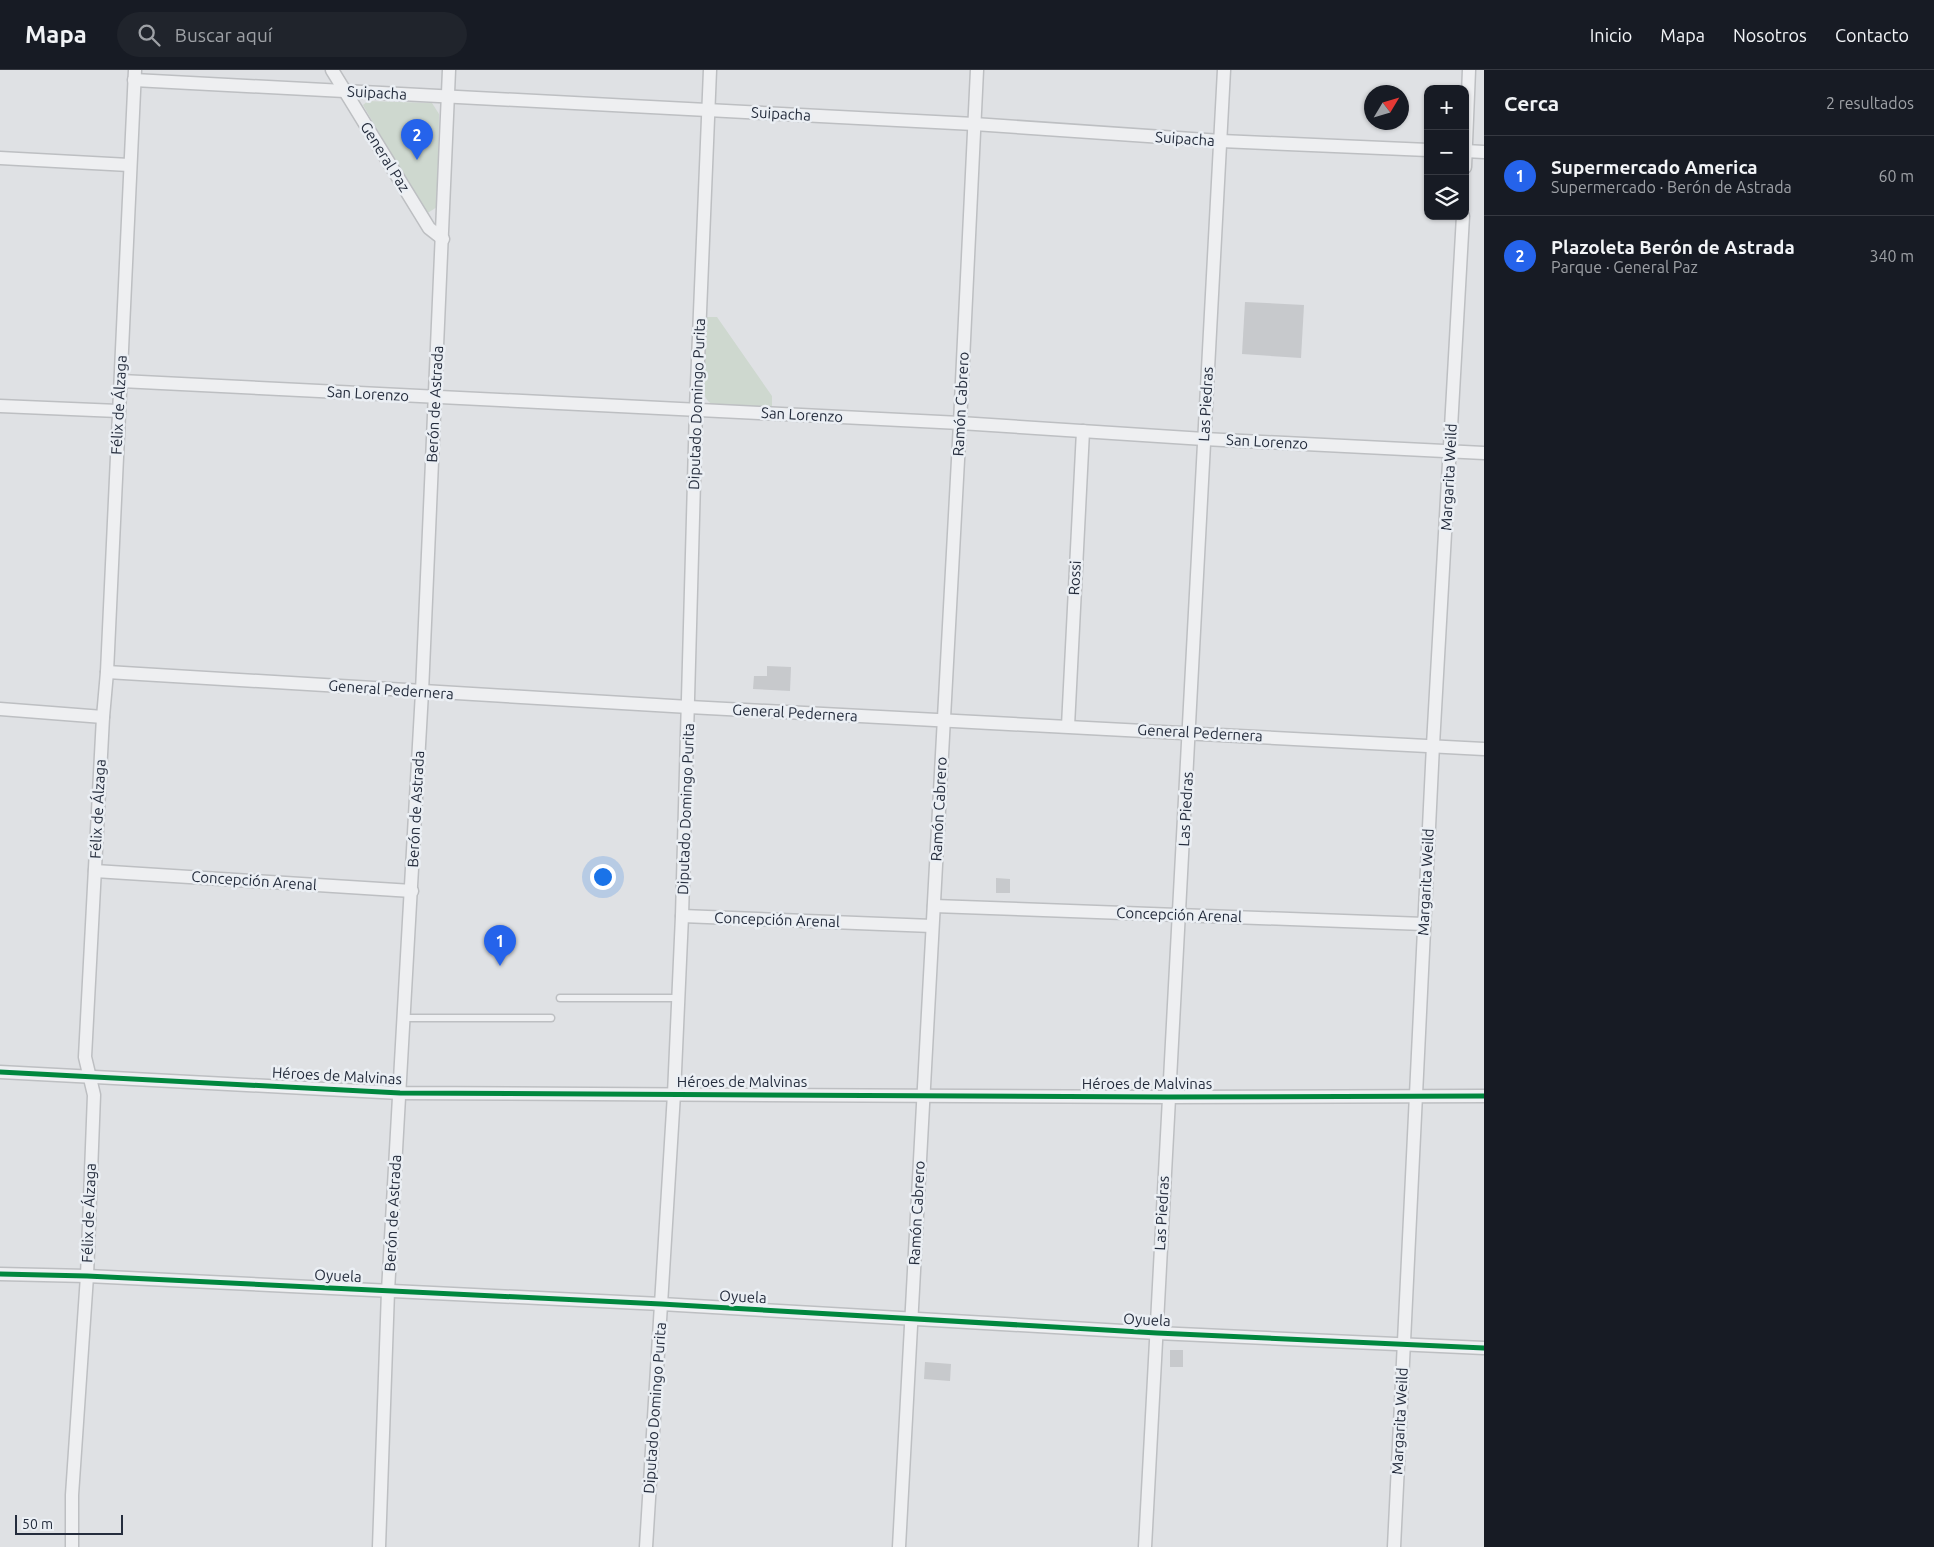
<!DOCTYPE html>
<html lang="es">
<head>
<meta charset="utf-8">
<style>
  :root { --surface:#171b24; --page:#20242c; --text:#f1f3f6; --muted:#9ea1a6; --line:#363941; --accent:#2563eb }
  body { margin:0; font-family:Ubuntu,sans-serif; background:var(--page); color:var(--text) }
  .controls { position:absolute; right:15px; top:15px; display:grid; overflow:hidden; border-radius:10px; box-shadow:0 1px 4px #0004 }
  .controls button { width:45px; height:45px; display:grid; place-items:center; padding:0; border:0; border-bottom:1px solid var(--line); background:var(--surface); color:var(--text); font:25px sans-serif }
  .compass { position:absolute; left:1364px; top:15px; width:45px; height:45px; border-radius:50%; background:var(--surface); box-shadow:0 1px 4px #0004; rotate:52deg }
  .scale { position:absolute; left:15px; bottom:12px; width:108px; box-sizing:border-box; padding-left:5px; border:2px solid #252d3d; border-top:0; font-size:14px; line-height:18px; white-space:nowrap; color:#252d3d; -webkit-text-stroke:4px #ebeff4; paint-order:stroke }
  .you { position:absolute; left:602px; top:806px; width:18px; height:18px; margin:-12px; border:4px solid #fff; border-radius:50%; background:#1a73e8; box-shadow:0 0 0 8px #1a73e833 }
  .badge { display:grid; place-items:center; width:32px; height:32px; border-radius:50%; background:var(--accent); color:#fff; font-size:16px; font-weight:700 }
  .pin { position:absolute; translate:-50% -41px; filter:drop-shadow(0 1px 2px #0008) }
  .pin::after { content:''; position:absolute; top:26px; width:18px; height:15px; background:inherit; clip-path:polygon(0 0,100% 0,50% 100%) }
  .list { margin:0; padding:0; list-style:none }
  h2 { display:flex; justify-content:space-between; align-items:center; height:65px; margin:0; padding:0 20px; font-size:21px }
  h2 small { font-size:16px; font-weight:400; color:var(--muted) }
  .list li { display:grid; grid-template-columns:32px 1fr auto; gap:15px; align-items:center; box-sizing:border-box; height:80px; padding:0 20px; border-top:1px solid var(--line) }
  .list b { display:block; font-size:19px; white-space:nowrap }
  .list p { margin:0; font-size:16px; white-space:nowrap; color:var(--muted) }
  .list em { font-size:16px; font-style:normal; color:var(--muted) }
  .icon { flex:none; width:28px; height:28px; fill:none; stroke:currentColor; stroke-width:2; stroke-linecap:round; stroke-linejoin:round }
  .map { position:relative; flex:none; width:1484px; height:1477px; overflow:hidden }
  header { display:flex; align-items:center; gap:30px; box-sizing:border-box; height:70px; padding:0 25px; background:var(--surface); border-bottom:1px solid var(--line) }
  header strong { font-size:24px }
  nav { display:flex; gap:28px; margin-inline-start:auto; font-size:18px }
  .search { width:350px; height:45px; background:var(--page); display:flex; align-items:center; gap:12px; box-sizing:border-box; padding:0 18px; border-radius:28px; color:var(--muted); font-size:19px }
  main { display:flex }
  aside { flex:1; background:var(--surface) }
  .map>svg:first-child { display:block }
  .green { fill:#ced8cf }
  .building { fill:#c7c9cc }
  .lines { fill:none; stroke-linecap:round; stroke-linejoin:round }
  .service-casing { stroke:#bdbfc2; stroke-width:9 }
  .minor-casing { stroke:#bdbfc2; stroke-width:15 }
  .service { stroke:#eeeff1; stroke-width:6 }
  .minor { stroke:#eeeff1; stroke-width:12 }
  .cycleway-casing { stroke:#ebeff4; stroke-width:8 }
  .cycleway { stroke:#00873e; stroke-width:5 }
  .labels { text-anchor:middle; stroke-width:5; stroke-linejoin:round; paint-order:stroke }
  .street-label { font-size:15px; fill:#252d3d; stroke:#ebeff4 }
</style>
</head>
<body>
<header>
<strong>Mapa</strong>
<div class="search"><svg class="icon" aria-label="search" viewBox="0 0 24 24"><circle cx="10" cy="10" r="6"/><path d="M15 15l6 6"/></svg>Buscar aquí</div>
<nav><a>Inicio</a><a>Mapa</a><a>Nosotros</a><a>Contacto</a></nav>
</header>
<main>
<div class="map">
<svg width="1484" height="1477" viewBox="0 0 1484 1477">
  <rect width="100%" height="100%" fill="#dfe1e4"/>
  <g class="green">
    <path d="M368,31L432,33L439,44L437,137L426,144L363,35Z"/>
    <path d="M707,247H717L772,326V338C759,337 718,340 709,332C705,328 704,324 703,318Z"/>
  </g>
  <g class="building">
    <path d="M1245,232L1304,235L1301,288L1242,284Z"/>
    <path d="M767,596L791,597L790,621L753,619L754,606H767Z"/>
    <path d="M996,808L1010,809V823H996Z"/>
    <rect x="1170" y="1280" width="13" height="17"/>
    <path d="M925,1292L951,1294L950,1311L924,1309Z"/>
  </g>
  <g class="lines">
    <g class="service-casing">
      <g id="service">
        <path d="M560,928H678"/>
        <path d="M404,948H551"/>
      </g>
    </g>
    <g class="minor-casing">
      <g id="minor">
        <path d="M332,0L429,158L443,169"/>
        <path d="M134,10L974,54L1221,71L1428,80"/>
        <path d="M1465,81L1484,82"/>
        <path d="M0,88L129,95"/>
        <path d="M1465,97L1469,0"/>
        <path d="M121,311L960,353L1204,369L1484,383"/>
        <path d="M0,336L118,341"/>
        <path d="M107,602L689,637L1484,679"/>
        <path d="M0,639L103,647"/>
        <path d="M1068,656L1083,361"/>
        <path d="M95,801L412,821"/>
        <path d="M934,836L1424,854"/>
        <path d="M682,846L932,856"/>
        <path d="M0,1002L400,1023L1168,1027L1484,1026"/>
        <path d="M0,1204L87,1206L661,1234L1157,1263L1484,1278"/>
        <path d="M72,1477V1425L87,1206L94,1025L85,987L103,647L107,602L135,0"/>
        <path d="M379,1477L388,1221L422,622L449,0"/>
        <path d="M646,1477L674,1024L682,846L696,339L710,0"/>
        <path d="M899,1477L960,353L977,0"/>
        <path d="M1145,1477L1224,0"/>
        <path d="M1394,1477L1433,675L1463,146"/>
      </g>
    </g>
    <use href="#service" class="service"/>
    <use href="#minor" class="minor"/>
    <g class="cycleway-casing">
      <g id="cycleway">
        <path d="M0,1002L400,1023L1168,1027L1484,1026"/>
        <path d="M0,1204L87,1206L661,1234L1157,1263L1484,1278"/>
      </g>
    </g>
    <use href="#cycleway" class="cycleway"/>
  </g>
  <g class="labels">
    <g class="street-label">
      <text transform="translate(377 23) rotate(3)" y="5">Suipacha</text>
      <text transform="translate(781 44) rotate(3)" y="5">Suipacha</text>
      <text transform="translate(1185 69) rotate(4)" y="5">Suipacha</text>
      <text transform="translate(385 87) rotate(58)" y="5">General Paz</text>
      <text transform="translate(368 324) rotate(3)" y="5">San Lorenzo</text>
      <text transform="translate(435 334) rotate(-87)" y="5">Berón de Astrada</text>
      <text transform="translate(697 334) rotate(-88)" y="5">Diputado Domingo Purita</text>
      <text transform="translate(961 334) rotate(-87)" y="5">Ramón Cabrero</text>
      <text transform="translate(1206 334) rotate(-87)" y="5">Las Piedras</text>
      <text transform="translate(119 335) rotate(-87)" y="5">Félix de Álzaga</text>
      <text transform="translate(802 345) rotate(3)" y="5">San Lorenzo</text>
      <text transform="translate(1267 372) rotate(3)" y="5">San Lorenzo</text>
      <text transform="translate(1449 407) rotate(-87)" y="5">Margarita Weild</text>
      <text transform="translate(1075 508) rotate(-87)" y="5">Rossi</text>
      <text transform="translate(391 620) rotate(4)" y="5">General Pedernera</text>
      <text transform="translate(795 643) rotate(3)" y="5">General Pedernera</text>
      <text transform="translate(1200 663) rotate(3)" y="5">General Pedernera</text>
      <text transform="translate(98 739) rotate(-87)" y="5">Félix de Álzaga</text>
      <text transform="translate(416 739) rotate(-87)" y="5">Berón de Astrada</text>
      <text transform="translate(686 739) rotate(-88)" y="5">Diputado Domingo Purita</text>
      <text transform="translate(939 739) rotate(-87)" y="5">Ramón Cabrero</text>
      <text transform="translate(1186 739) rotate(-87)" y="5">Las Piedras</text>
      <text transform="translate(254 811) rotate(4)" y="5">Concepción Arenal</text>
      <text transform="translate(1426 812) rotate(-87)" y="5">Margarita Weild</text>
      <text transform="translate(1179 845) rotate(2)" y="5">Concepción Arenal</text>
      <text transform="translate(777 850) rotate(2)" y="5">Concepción Arenal</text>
      <text transform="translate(337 1006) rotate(3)" y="5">Héroes de Malvinas</text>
      <text x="742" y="1017">Héroes de Malvinas</text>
      <text x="1147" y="1019">Héroes de Malvinas</text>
      <text transform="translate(89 1143) rotate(-88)" y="5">Félix de Álzaga</text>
      <text transform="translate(393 1143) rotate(-87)" y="5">Berón de Astrada</text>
      <text transform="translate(917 1143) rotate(-87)" y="5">Ramón Cabrero</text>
      <text transform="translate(1162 1143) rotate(-87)" y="5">Las Piedras</text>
      <text transform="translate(338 1206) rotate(3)" y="5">Oyuela</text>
      <text transform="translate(743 1227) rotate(3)" y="5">Oyuela</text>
      <text transform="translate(1147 1250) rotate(3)" y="5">Oyuela</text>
      <text transform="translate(655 1338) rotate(-86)" y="5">Diputado Domingo Purita</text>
      <text transform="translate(1400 1351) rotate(-87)" y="5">Margarita Weild</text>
    </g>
  </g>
</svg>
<div class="controls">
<button>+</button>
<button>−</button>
<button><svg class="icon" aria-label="layers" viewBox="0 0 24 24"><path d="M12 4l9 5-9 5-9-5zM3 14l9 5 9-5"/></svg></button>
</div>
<svg class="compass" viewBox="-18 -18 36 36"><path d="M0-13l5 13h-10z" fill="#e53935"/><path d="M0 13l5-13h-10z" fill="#9ea1a6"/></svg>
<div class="scale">50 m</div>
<div class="you"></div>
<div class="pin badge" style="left:500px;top:896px">1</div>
<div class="pin badge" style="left:417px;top:90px">2</div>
</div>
<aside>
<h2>Cerca<small>2 resultados</small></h2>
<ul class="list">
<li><span class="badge">1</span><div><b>Supermercado America</b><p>Supermercado · Berón de Astrada</p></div><em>60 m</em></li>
<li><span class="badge">2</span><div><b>Plazoleta Berón de Astrada</b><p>Parque · General Paz</p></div><em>340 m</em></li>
</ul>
</aside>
</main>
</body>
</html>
